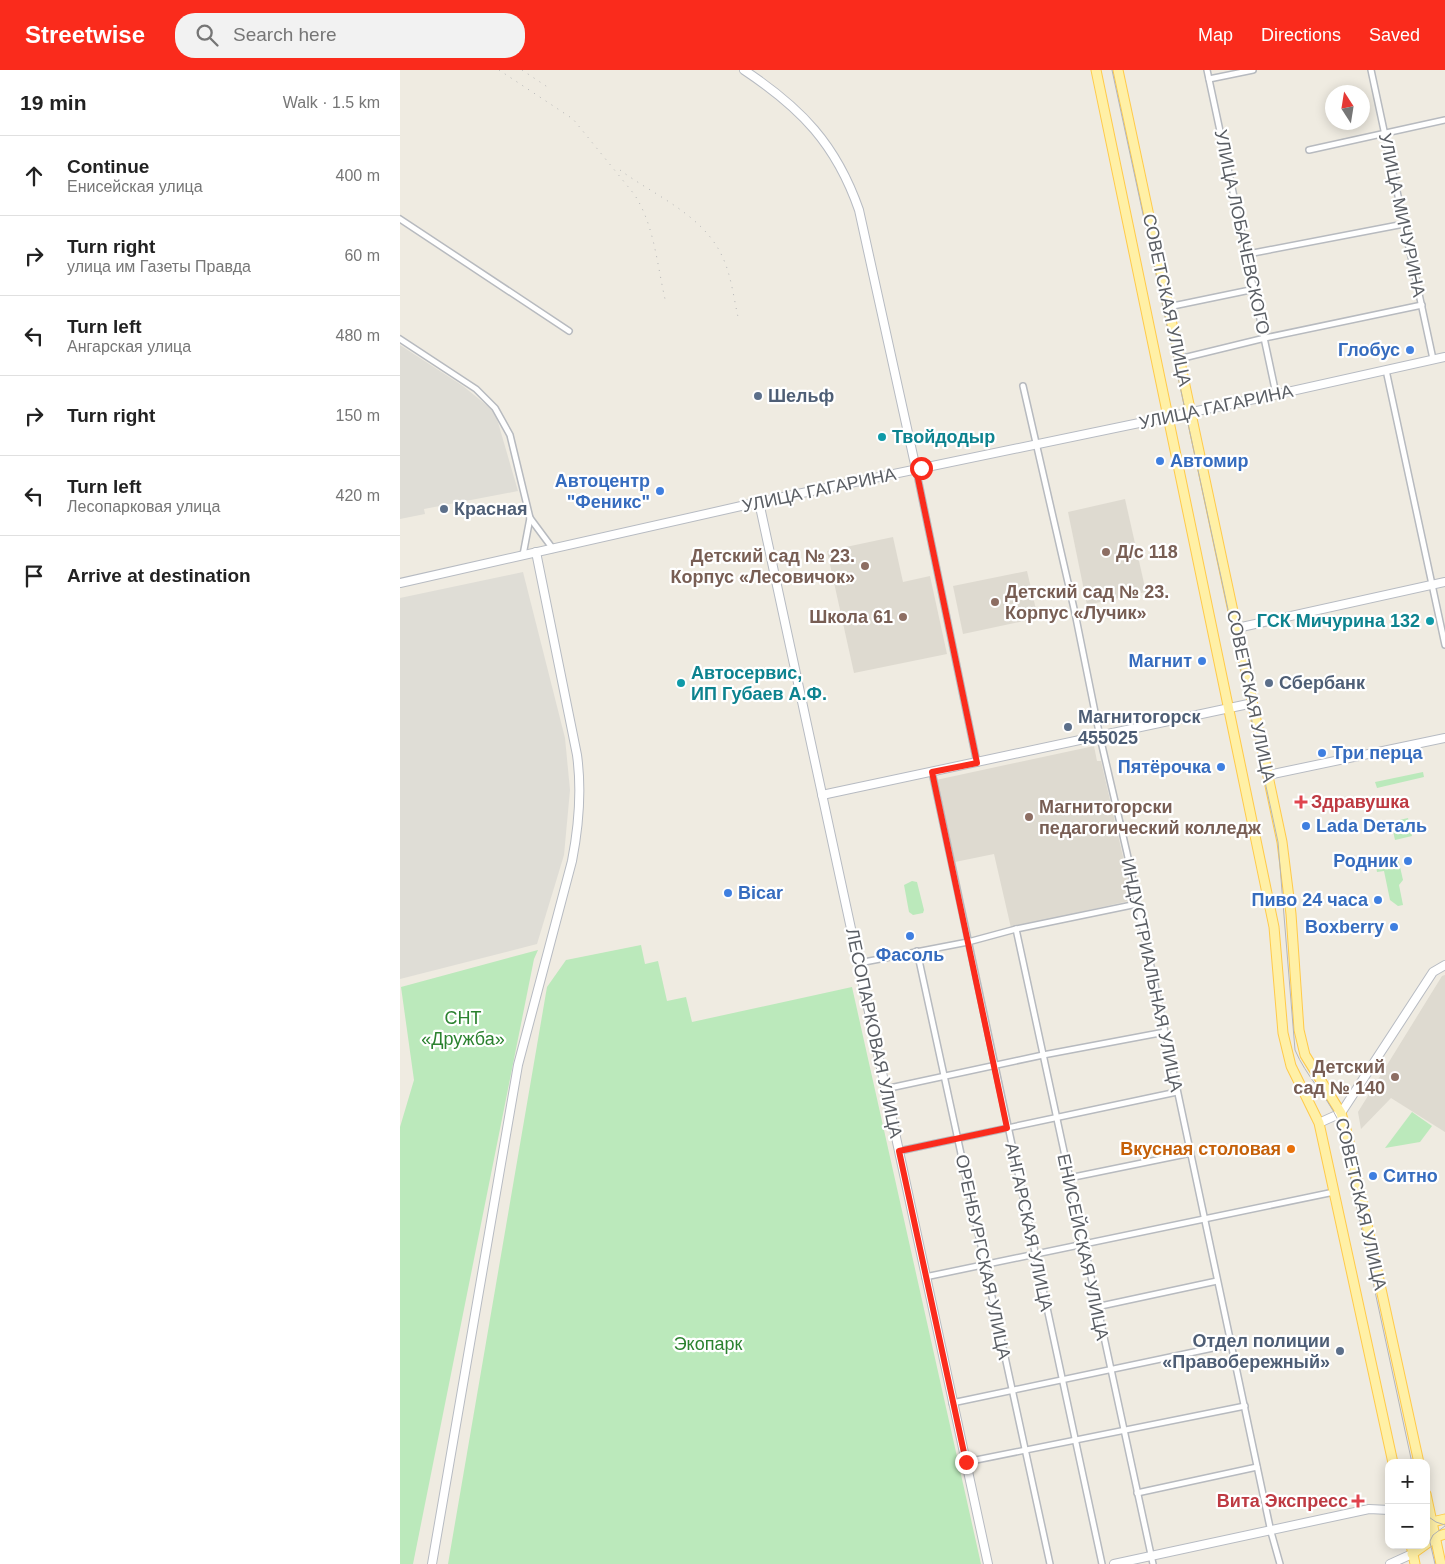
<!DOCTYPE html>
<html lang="en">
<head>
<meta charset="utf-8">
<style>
  :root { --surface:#fff; --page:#f2f2f2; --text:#222; --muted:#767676; --line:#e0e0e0; --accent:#fa2b1c }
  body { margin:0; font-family:Arial,sans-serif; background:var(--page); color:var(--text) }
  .controls { position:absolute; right:15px; bottom:15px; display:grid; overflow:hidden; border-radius:10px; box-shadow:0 2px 12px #0003 }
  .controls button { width:45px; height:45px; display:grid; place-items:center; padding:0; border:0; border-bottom:1px solid var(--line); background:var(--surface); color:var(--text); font:25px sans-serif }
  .compass { position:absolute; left:925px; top:15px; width:45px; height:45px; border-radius:50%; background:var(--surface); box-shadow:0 2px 12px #0003; rotate:348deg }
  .stop { position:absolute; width:15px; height:15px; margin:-11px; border:4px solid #fa2b1c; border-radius:50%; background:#fff }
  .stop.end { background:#fa2b1c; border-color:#fff; box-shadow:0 1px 5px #0008 }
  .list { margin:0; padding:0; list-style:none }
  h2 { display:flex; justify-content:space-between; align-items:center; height:65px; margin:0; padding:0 20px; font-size:21px }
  h2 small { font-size:16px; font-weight:400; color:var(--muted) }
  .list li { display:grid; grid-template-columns:32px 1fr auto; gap:15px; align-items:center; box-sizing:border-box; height:80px; padding:0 20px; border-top:1px solid var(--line) }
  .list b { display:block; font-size:19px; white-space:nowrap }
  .list p { margin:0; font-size:16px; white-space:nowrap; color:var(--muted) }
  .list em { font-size:16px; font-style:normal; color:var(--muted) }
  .icon { flex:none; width:28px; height:28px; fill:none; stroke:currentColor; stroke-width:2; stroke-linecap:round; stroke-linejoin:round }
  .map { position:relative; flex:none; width:1045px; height:1494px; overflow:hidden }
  header { display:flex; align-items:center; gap:30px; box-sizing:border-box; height:70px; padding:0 25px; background:var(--accent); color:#fff }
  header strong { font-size:24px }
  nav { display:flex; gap:28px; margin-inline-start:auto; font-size:18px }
  .search { width:350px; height:45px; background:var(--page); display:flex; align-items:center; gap:12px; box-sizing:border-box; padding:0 18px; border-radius:20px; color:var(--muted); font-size:19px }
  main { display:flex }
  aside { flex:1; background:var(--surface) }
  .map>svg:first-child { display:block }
  .industrial { fill:#dfddd6 }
  .education { fill:#dedad0 }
  .green { fill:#bbe9bb }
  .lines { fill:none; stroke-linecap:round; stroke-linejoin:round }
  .street-casing { stroke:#b7babf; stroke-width:8 }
  .secondary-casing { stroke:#b7bbc2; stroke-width:10 }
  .primary-casing { stroke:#ffca4a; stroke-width:11 }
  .street { stroke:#fff; stroke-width:5 }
  .secondary { stroke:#fff; stroke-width:8 }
  .primary { stroke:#fff0a6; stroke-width:9 }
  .tram { stroke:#b5b6b7; stroke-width:1 }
  .rail { stroke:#b5b6b7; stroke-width:1; stroke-dasharray:1 6; stroke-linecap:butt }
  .route { stroke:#fa2b1c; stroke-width:6 }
  .shop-dot { fill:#3f7fe0; stroke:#fff; stroke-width:2 }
  .service-dot { fill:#5c6f8a; stroke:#fff; stroke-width:2 }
  .culture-dot { fill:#0f9aa8; stroke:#fff; stroke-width:2 }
  .education-dot { fill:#8d6e63; stroke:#fff; stroke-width:2 }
  .health-dot { fill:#e0444e; stroke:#fff; stroke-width:2 }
  .food-dot { fill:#e8710a; stroke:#fff; stroke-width:2 }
  .labels { text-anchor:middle; stroke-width:4.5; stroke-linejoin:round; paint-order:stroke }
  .street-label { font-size:18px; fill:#5a5e64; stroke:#fff }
  .shop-label { font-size:18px; font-weight:bold; fill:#366cbe; stroke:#fff; text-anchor:end }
  .service-label { font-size:18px; font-weight:bold; fill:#4e5e75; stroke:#fff; text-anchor:start }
  .culture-label { font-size:18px; font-weight:bold; fill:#0d838f; stroke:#fff; text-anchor:start }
  .education-label { font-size:18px; font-weight:bold; fill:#785e54; stroke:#fff; text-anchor:start }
  .health-label { font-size:18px; font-weight:bold; fill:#be3a42; stroke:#fff; text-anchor:start }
  .park-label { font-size:18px; fill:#2b822f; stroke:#fff }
  .food-label { font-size:18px; font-weight:bold; fill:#c56008; stroke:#fff; text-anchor:end }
</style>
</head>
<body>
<header>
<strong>Streetwise</strong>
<div class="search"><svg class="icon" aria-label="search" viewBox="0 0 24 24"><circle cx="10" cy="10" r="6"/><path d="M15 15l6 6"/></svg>Search here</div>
<nav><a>Map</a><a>Directions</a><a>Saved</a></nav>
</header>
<main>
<aside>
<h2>19 min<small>Walk · 1.5 km</small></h2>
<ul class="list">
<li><svg class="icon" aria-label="ahead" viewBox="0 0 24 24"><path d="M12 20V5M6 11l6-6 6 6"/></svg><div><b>Continue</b><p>Енисейская улица</p></div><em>400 m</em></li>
<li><svg class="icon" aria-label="right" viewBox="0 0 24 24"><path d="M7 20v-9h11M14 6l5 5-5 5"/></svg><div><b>Turn right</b><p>улица им Газеты Правда</p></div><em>60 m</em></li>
<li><svg class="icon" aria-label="left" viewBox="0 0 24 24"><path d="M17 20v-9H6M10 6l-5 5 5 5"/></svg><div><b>Turn left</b><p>Ангарская улица</p></div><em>480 m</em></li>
<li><svg class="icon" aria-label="right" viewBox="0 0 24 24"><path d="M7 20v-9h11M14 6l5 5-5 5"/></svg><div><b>Turn right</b></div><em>150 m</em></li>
<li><svg class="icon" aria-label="left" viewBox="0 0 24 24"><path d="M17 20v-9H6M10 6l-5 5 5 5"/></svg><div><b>Turn left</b><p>Лесопарковая улица</p></div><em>420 m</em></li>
<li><svg class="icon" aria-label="arrive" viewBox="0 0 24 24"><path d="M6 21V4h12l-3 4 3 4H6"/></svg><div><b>Arrive at destination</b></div></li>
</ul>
</aside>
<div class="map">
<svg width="1045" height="1494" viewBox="0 0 1045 1494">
  <rect width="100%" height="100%" fill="#efebe1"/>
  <g class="industrial">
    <path d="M0,275L63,316L95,342L118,421L24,439L25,444L0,449Z"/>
    <path d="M123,502L165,668L170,720L164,785L137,874L0,909V528Z"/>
  </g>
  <g class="education">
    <path d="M725,429L746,522L687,535L668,442Z"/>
    <path d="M493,467L503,512L530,506L547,584L454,603L427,481Z"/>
    <path d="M627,501L638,548L563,564L553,516Z"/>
    <path d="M694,676L697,691H701L733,830L611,858L594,784L555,792L536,710Z"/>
    <path d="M1045,905V1062L991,1028L961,1059L958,1042L1042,906Z"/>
  </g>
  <g class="green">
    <path d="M1023,702L1024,707L977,718L975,712Z"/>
    <path d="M1008,748L1012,766L995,770L991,752Z"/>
    <path d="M998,788L1003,810L999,815L1003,835L998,836L990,830L984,801L977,802L976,796L988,794V790Z"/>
    <path d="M512,811L517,812L524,840L523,843L513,845L509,842L504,815Z"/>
    <path d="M241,875L245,894L258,891L267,931L286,927L292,952L452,917L581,1494H48L147,917L166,890Z"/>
    <path d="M138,880L134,889L13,1494H0V1057L14,1010L1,917Z"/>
    <path d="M1012,1042L1032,1056L1020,1072L985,1078Z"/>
  </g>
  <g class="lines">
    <g class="street-casing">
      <g id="street">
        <path d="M807,0L876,324"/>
        <path d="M971,0L1033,289"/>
        <path d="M809,9L853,0"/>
        <path d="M909,80L1045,50"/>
        <path d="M0,149L169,261"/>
        <path d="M848,184L1004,154"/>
        <path d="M768,237L855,219"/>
        <path d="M0,269L76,319L95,338L110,365L130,448L123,485"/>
        <path d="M779,289L865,268L1022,235"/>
        <path d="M986,300L1045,575"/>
        <path d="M623,316L675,543L700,667L727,783L871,1462L880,1494"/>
        <path d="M516,399L577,693"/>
        <path d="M130,448L153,479"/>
        <path d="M532,702L702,1494"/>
        <path d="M616,859L753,1494"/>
        <path d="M517,881L650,1494"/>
        <path d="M459,893L568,872L616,859L737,834"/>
        <path d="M485,1019L643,985L765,962"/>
        <path d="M499,1081L777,1022"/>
        <path d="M669,1108L791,1083"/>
        <path d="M525,1207L934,1122"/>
        <path d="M696,1237L817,1211"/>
        <path d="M552,1333L832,1274"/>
        <path d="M566,1392L845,1336"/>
        <path d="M737,1423L857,1397"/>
      </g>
    </g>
    <g class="secondary-casing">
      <g id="secondary">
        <path d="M344,0C401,38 436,74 459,140L516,399"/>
        <path d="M359,432L588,1494"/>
        <path d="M0,513L359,432L869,326L1045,287"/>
        <path d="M837,558L1045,512"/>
        <path d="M868,705L1045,668"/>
        <path d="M422,725L853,633"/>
        <path d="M919,1053L941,1043L1033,902L1045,895"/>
        <path d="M32,1494L118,995L172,791C179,755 182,721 177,685L136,482"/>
        <path d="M714,1494L969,1439L989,1440"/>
        <path d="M990,1494L1012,1484"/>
      </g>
    </g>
    <g class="primary-casing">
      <g id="primary">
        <path d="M696,0L874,857L883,963L891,996L919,1053L993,1393"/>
        <path d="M718,0L882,772L891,844L899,960L905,985L941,1043L947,1063L1019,1393"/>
        <path d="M1026,1424L1032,1452L1045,1449"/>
        <path d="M1026,1449L1032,1452L1041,1494"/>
        <path d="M1011,1475L1015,1494"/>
        <path d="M1012,1484L1036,1467L1045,1464"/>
      </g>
    </g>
    <use href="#street" class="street"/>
    <use href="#secondary" class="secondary"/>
    <use href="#primary" class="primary"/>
    <g class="tram">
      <path d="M712,0L878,772L895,980C906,1006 926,1025 938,1050L1012,1393"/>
      <path d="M1026,1445L1036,1452L1045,1455"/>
      <path d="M1026,1455L1035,1494"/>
      <path d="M1029,1473L1033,1465L1045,1456"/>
    </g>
    <g class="rail">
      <path d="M99,0L173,49L234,124C254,154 257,194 265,229"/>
      <path d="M122,0L149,18"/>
      <path d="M220,100C255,126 304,145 323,188C332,208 334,231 339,251"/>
    </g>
  </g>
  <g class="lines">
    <path class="route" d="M521,398L516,399L577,693L532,702L607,1058L499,1081L566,1392"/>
  </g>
  <g class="shop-dot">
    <circle cx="1010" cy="280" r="5"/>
    <circle cx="760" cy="391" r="5"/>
    <circle cx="260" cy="421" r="5"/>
    <circle cx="802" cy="591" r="5"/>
    <circle cx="922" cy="683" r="5"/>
    <circle cx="821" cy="697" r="5"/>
    <circle cx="906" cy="756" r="5"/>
    <circle cx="1008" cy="791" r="5"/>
    <circle cx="328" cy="823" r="5"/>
    <circle cx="978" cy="830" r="5"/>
    <circle cx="994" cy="857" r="5"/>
    <circle cx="510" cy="866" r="5"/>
    <circle cx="973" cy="1106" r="5"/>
  </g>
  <g class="service-dot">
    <circle cx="358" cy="326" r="5"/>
    <circle cx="44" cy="439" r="5"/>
    <circle cx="869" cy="613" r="5"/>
    <circle cx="668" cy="657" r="5"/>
    <circle cx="940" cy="1281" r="5"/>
  </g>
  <g class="culture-dot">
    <circle cx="482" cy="367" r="5"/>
    <circle cx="1030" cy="551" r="5"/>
    <circle cx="281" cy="613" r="5"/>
  </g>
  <g class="education-dot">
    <circle cx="706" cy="482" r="5"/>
    <circle cx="465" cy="496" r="5"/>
    <circle cx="595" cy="532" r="5"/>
    <circle cx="503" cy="547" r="5"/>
    <circle cx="629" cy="747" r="5"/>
    <circle cx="995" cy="1007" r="5"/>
  </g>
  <g class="health-dot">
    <path d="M898.5 724.5h5v5h5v5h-5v5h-5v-5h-5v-5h5z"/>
    <path d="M955.5 1423.5h5v5h5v5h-5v5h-5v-5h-5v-5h5z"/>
  </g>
  <circle class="food-dot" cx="891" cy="1079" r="5"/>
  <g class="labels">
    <g class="street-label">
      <text transform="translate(1002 145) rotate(78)" y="6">УЛИЦА МИЧУРИНА</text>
      <text transform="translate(842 162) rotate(78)" y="6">УЛИЦА ЛОБАЧЕВСКОГО</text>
      <text transform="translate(767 230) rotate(78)" y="6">СОВЕТСКАЯ УЛИЦА</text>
      <text transform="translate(816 337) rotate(-12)" y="6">УЛИЦА ГАГАРИНА</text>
      <text transform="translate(419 420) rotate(-12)" y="6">УЛИЦА ГАГАРИНА</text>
      <text transform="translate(851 626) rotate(78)" y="6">СОВЕТСКАЯ УЛИЦА</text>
      <text transform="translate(752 905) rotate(78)" y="6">ИНДУСТРИАЛЬНАЯ УЛИЦА</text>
      <text transform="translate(474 963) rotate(78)" y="6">ЛЕСОПАРКОВАЯ УЛИЦА</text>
      <text transform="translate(961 1134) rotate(77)" y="6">СОВЕТСКАЯ УЛИЦА</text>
      <text transform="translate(629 1157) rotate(78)" y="6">АНГАРСКАЯ УЛИЦА</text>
      <text transform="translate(683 1177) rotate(78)" y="6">ЕНИСЕЙСКАЯ УЛИЦА</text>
      <text transform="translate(583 1187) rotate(78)" y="6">ОРЕНБУРГСКАЯ УЛИЦА</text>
    </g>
    <g class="shop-label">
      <text x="1000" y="286">Глобус</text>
      <text x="770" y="397" text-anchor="start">Автомир</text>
      <text x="250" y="417">Автоцентр<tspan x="250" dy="21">"Феникс"</tspan></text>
      <text x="792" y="597">Магнит</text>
      <text x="932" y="689" text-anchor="start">Три перца</text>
      <text x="811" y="703">Пятёрочка</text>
      <text x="916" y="762" text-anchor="start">Lada Dеталь</text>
      <text x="998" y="797">Родник</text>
      <text x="338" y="829" text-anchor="start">Bicar</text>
      <text x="968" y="836">Пиво 24 часа</text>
      <text x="984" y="863">Boxberry</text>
      <text x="510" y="891" text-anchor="middle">Фасоль</text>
      <text x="983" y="1112" text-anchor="start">Ситно</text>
    </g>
    <g class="service-label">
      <text x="368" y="332">Шельф</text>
      <text x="54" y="445">Красная</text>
      <text x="879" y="619">Сбербанк</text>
      <text x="678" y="653">Магнитогорск<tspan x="678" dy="21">455025</tspan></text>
      <text x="930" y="1277" text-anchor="end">Отдел полиции<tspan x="930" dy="21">«Правобережный»</tspan></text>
    </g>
    <g class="culture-label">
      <text x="492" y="373">Твойдодыр</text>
      <text x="1020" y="557" text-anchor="end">ГСК Мичурина 132</text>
      <text x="291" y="609">Автосервис,<tspan x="291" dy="21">ИП Губаев А.Ф.</tspan></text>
    </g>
    <g class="education-label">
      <text x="716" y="488">Д/с 118</text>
      <text x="455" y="492" text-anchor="end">Детский сад № 23.<tspan x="455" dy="21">Корпус «Лесовичок»</tspan></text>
      <text x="605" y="528">Детский сад № 23.<tspan x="605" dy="21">Корпус «Лучик»</tspan></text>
      <text x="493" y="553" text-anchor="end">Школа 61</text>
      <text x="639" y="743">Магнитогорски<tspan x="639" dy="21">педагогический колледж</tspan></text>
      <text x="985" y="1003" text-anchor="end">Детский<tspan x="985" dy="21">сад № 140</tspan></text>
    </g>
    <g class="health-label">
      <text x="911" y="738">Здравушка</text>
      <text x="948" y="1437" text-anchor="end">Вита Экспресс</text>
    </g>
    <g class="park-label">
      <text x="63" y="954">СНТ<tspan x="63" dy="21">«Дружба»</tspan></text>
      <text x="308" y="1280">Экопарк</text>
    </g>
    <g class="food-label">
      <text x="881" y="1085">Вкусная столовая</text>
    </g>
  </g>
</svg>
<div class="controls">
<button>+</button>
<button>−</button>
</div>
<svg class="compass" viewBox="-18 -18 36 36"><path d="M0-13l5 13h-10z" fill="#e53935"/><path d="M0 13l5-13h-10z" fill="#767676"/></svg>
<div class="stop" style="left:521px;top:398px"></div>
<div class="stop end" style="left:566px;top:1392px"></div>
</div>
</main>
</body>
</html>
